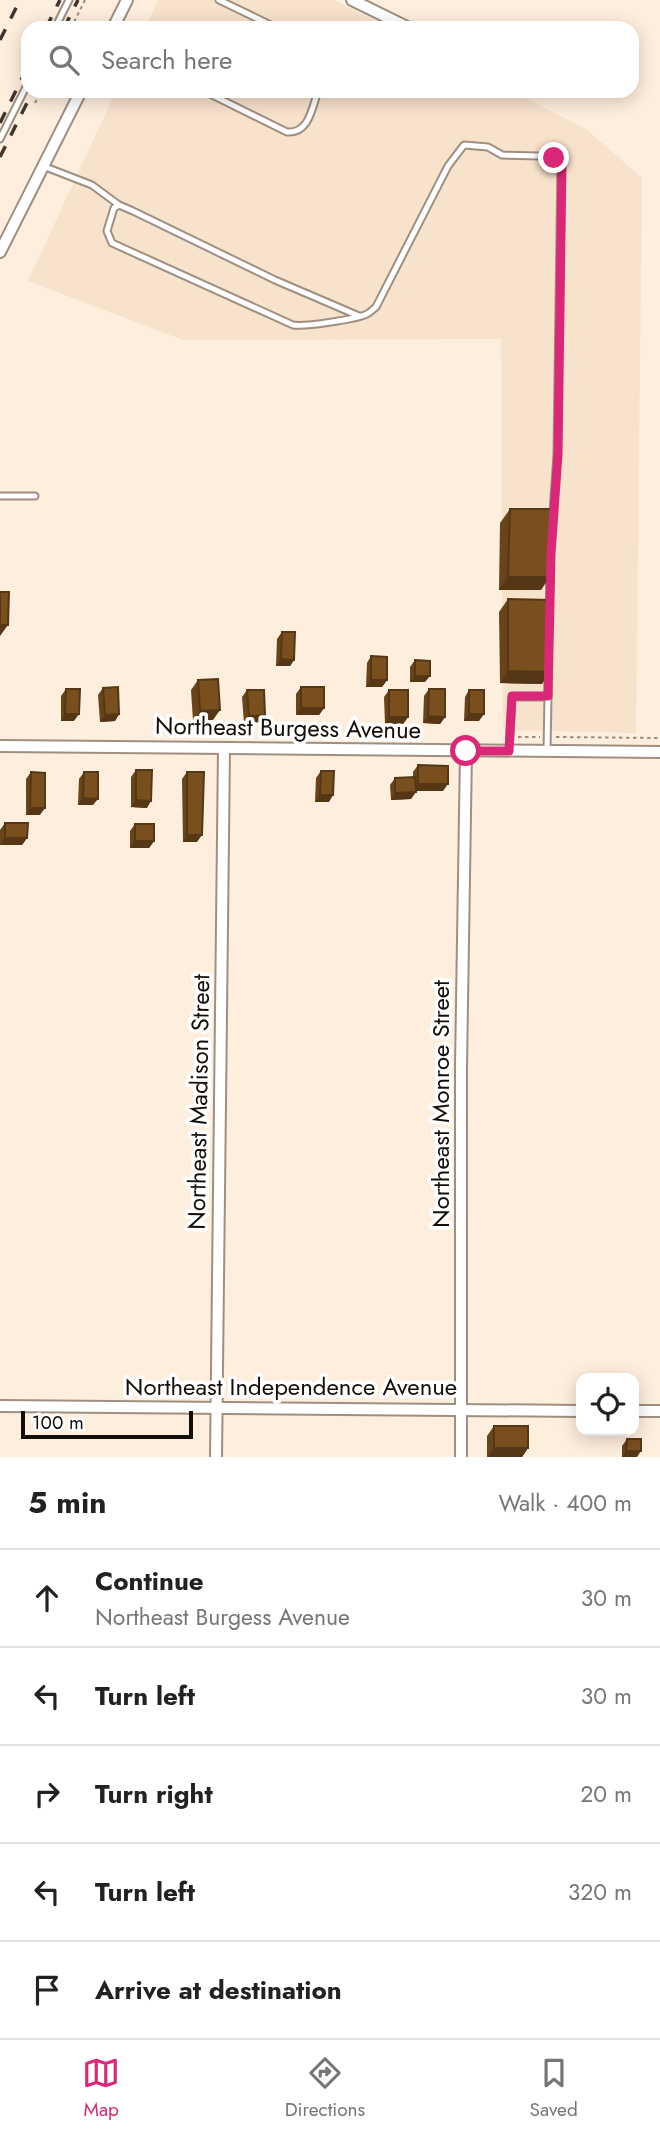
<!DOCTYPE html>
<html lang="en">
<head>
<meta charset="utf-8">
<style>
  :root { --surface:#fff; --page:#f2f2f2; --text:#222; --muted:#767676; --line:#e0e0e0; --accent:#db2777 }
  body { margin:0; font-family:Jost,sans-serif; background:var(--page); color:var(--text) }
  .controls { position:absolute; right:21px; bottom:21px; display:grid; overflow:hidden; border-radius:14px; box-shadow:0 4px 18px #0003 }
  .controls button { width:63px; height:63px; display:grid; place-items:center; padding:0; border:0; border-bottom:2px solid var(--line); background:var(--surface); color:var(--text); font:35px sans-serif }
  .scale { position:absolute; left:21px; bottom:18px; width:172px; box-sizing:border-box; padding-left:7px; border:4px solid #140e09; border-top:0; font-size:19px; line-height:24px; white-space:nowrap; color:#140e09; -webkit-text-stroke:5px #fff; paint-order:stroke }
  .stop { position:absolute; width:21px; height:21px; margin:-16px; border:5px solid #db2777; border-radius:50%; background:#fff }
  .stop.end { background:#db2777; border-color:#fff; box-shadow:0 2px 7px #0008 }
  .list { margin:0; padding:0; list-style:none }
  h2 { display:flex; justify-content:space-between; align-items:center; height:91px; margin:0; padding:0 28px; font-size:30px }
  h2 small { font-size:23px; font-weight:400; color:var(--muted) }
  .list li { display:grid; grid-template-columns:46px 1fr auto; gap:21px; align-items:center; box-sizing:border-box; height:98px; padding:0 28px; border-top:2px solid var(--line) }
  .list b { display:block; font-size:26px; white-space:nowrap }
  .list p { margin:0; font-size:23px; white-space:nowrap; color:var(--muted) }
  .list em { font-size:23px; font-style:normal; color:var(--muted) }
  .icon { flex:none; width:38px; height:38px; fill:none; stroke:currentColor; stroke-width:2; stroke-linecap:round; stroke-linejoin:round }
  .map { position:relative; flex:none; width:660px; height:1457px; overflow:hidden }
  .search { position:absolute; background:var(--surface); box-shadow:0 4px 18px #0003; left:21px; right:21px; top:21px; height:77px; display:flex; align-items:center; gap:18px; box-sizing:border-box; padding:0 24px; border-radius:21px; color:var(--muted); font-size:26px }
  .sheet { height:581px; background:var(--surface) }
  nav { display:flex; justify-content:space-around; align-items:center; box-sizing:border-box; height:98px; border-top:2px solid var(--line); background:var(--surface); font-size:19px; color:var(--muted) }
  nav a { display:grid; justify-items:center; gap:4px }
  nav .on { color:var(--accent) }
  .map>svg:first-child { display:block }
  .built { fill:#f7e2cc }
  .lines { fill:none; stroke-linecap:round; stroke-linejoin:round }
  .service-casing { stroke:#9e8f81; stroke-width:9 }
  .minor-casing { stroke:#9e8f81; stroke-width:14 }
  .path { stroke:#9a8e83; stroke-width:2; stroke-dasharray:3.5 3.5; stroke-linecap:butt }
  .service { stroke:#fff; stroke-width:5 }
  .minor { stroke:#fff; stroke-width:10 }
  .rail { stroke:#3e362f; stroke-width:3.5; stroke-dasharray:12 12; stroke-linecap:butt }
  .wall { fill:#68441a }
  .shaded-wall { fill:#553715 }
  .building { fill:#794f1e; stroke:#553715; stroke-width:2 }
  .route { stroke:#db2777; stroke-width:9 }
  .labels { text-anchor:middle; stroke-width:7; stroke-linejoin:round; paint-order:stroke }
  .street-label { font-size:24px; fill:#140e09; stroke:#fff }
</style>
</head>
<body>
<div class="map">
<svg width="660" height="1457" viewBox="0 0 660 1457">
  <rect width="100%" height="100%" fill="#feeede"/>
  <g class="built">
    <path d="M158,0H334L389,28H145Z"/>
    <path d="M116,91H512L586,129L642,178L636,733L503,730L501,339L183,340L28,281Z"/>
  </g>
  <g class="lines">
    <g class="service-casing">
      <g id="service">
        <path d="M219,0L277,28"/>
        <path d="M55,28L69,0"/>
        <path d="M204,91L287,132C309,134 312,108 318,91"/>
        <path d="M0,139L28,83"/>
        <path d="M43,166L92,185L119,205"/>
        <path d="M359,316L275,280L133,211L119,205L114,208L107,231L112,243L293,325C305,327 357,319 367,314C371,312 373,309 376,307L448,166L464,145L488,147L502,155L539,156L561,161L557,454L550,557"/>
        <path d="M0,496H35"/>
        <path d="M549,627L550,570"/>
        <path d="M548,697V668"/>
        <path d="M509,751L512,697H548L547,750"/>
      </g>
    </g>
    <g class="minor-casing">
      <g id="minor">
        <path d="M352,0L409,28"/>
        <path d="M113,28L127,0"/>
        <path d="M0,252L81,91"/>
        <path d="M0,746L660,752"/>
        <path d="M0,1406L581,1411"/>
        <path d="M634,1411H660"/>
        <path d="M216,1457L224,748"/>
        <path d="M461,1457V1067L466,751"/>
      </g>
    </g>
    <g class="path">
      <path d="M71,28L85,0"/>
      <path d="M35,103L41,91"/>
      <path d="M518,737H540"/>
      <path d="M556,737L660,738"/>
    </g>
    <use href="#service" class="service"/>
    <use href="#minor" class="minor"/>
    <g class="rail">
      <path d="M46,28L60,0"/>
      <path d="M64,28L78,0"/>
      <path d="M0,40L20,0"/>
      <path d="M0,123L28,66"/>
      <path d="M0,157L33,91"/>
    </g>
  </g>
  <g class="wall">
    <path d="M510,509L541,590H499L500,523Z"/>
    <path d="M508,599L542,684L500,683L499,612Z"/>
    <path d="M282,632L294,660L290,666H276L277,639Z"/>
    <path d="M371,656L387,680L382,687H366L367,663Z"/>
    <path d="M415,660L425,682H410V667Z"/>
    <path d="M198,680L213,720L193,721L191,690Z"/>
    <path d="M301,687L324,708L319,715H296V694Z"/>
    <path d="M103,688L119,714L115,721L100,722L98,695Z"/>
    <path d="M66,689L74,721H61V696Z"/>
    <path d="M429,689L445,717L440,724L423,723L424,696Z"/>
    <path d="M247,690L265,715L260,722L244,723L242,697Z"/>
    <path d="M389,690L408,717L403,724H385L384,697Z"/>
    <path d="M469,690L479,721H464L465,697Z"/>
    <path d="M418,765L443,791H416L411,799L391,800L390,785L395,778L413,777V772Z"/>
    <path d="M136,770L147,808L131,807V777Z"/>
    <path d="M321,771L329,802H315L316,778Z"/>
    <path d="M31,772L40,815H26V779Z"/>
    <path d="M84,772L93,805H78L79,779Z"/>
    <path d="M187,772L197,842H183L182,779Z"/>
    <path d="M5,823L27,838L22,845H0V830Z"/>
    <path d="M135,824L154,841L149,848H130V831Z"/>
    <path d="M494,1426L528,1448L522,1457H487V1436Z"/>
    <path d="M627,1439L637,1457H622V1446Z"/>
  </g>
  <g class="shaded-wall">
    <path d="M508,577H550L541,590H499Z"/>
    <path d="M0,625H8L0,636Z"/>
    <path d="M281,659L294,660L290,666H276Z"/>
    <path d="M508,671L550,672L542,684L500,683Z"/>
    <path d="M415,676H430L425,682H410Z"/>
    <path d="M371,680H387L382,687H366Z"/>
    <path d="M301,708H324L319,715H296Z"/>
    <path d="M220,710L213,720L193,721L200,711Z"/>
    <path d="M65,714H79L74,721H61Z"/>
    <path d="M119,714L115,721L100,722L105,715Z"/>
    <path d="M469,714H484L479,721H464Z"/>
    <path d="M265,715L260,722L244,723L249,716Z"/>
    <path d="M428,716L445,717L440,724L423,723Z"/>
    <path d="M389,717H408L403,724H385Z"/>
    <path d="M418,784H448L443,791H413Z"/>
    <path d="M416,792L411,799L391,800L395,793Z"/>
    <path d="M320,795H333L329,802H315Z"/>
    <path d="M83,798L98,799L93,805H78Z"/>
    <path d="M136,800L151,801L147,808L131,807Z"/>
    <path d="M30,808H45L40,815H26Z"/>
    <path d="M187,835H202L197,842H183Z"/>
    <path d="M5,838H27L22,845H0Z"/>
    <path d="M135,841H154L149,848H130Z"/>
    <path d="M494,1448H528L522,1457H488Z"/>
    <path d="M626,1451H641L637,1457H622Z"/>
  </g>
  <g class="building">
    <path d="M510,509H552L550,577H508Z"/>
    <path d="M0,592H9L8,625H0Z"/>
    <path d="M508,599L549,600L550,672L508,671Z"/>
    <path d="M282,632H295L294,660L281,659Z"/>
    <path d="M371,656L387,657V680H371Z"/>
    <path d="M415,660L430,661V676H415Z"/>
    <path d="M218,679L220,710L200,711L198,680Z"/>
    <path d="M118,687L119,714L105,715L103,688Z"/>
    <rect x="301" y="687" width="23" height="21"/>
    <path d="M66,689H80L79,714H65Z"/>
    <path d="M429,689H445V717L428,716Z"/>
    <path d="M247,690H264L265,715L249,716Z"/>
    <rect x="389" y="690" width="19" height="27"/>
    <rect x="469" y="690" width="15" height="24"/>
    <path d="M418,765L448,766V784H418Z"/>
    <path d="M136,770H152L151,801L136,800Z"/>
    <path d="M321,771H334L333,795H320Z"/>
    <path d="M31,772L45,773V808H30Z"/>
    <path d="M84,772H98V799L83,798Z"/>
    <path d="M187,772H204L202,835H187Z"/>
    <path d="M415,777L416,792L395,793V778Z"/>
    <path d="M5,823H28L27,838H5Z"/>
    <rect x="135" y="824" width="19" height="17"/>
    <rect x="494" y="1426" width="34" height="22"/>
    <path d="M627,1439H641V1451H626Z"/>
  </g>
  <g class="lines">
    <path class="route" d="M466,751H509L512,696H548L551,554L558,454L562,161L554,158"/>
  </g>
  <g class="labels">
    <g class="street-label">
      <text transform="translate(288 728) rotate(1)" y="8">Northeast Burgess Avenue</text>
      <text transform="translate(199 1102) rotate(-89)" y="8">Northeast Madison Street</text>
      <text transform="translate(441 1104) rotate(-90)" y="8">Northeast Monroe Street</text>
      <text x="291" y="1395">Northeast Independence Avenue</text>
    </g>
  </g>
</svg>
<div class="controls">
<button><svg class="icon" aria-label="locate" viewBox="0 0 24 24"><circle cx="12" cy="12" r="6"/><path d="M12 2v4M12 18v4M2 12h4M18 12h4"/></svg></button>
</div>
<div class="scale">100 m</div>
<div class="stop" style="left:466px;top:751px"></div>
<div class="stop end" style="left:554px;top:158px"></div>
<div class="search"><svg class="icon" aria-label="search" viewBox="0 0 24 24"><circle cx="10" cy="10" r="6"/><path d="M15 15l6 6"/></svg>Search here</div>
</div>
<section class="sheet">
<h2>5 min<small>Walk · 400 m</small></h2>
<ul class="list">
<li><svg class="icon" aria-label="ahead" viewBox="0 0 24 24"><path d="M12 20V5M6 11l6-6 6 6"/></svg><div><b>Continue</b><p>Northeast Burgess Avenue</p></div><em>30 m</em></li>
<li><svg class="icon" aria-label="left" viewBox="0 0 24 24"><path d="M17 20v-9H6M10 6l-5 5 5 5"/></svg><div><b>Turn left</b></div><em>30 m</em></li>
<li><svg class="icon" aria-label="right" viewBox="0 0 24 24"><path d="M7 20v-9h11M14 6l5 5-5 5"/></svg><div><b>Turn right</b></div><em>20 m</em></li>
<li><svg class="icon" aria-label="left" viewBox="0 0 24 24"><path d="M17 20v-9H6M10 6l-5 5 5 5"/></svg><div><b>Turn left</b></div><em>320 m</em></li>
<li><svg class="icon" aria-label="arrive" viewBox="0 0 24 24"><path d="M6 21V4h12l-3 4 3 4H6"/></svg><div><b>Arrive at destination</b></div></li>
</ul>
</section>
<nav>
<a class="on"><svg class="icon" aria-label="map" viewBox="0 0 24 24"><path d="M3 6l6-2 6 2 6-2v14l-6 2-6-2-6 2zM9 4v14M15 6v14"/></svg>Map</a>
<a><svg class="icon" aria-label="directions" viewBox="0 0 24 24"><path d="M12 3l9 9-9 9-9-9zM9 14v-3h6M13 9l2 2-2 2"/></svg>Directions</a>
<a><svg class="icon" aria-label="saved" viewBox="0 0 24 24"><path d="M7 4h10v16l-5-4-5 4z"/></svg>Saved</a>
</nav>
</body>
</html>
